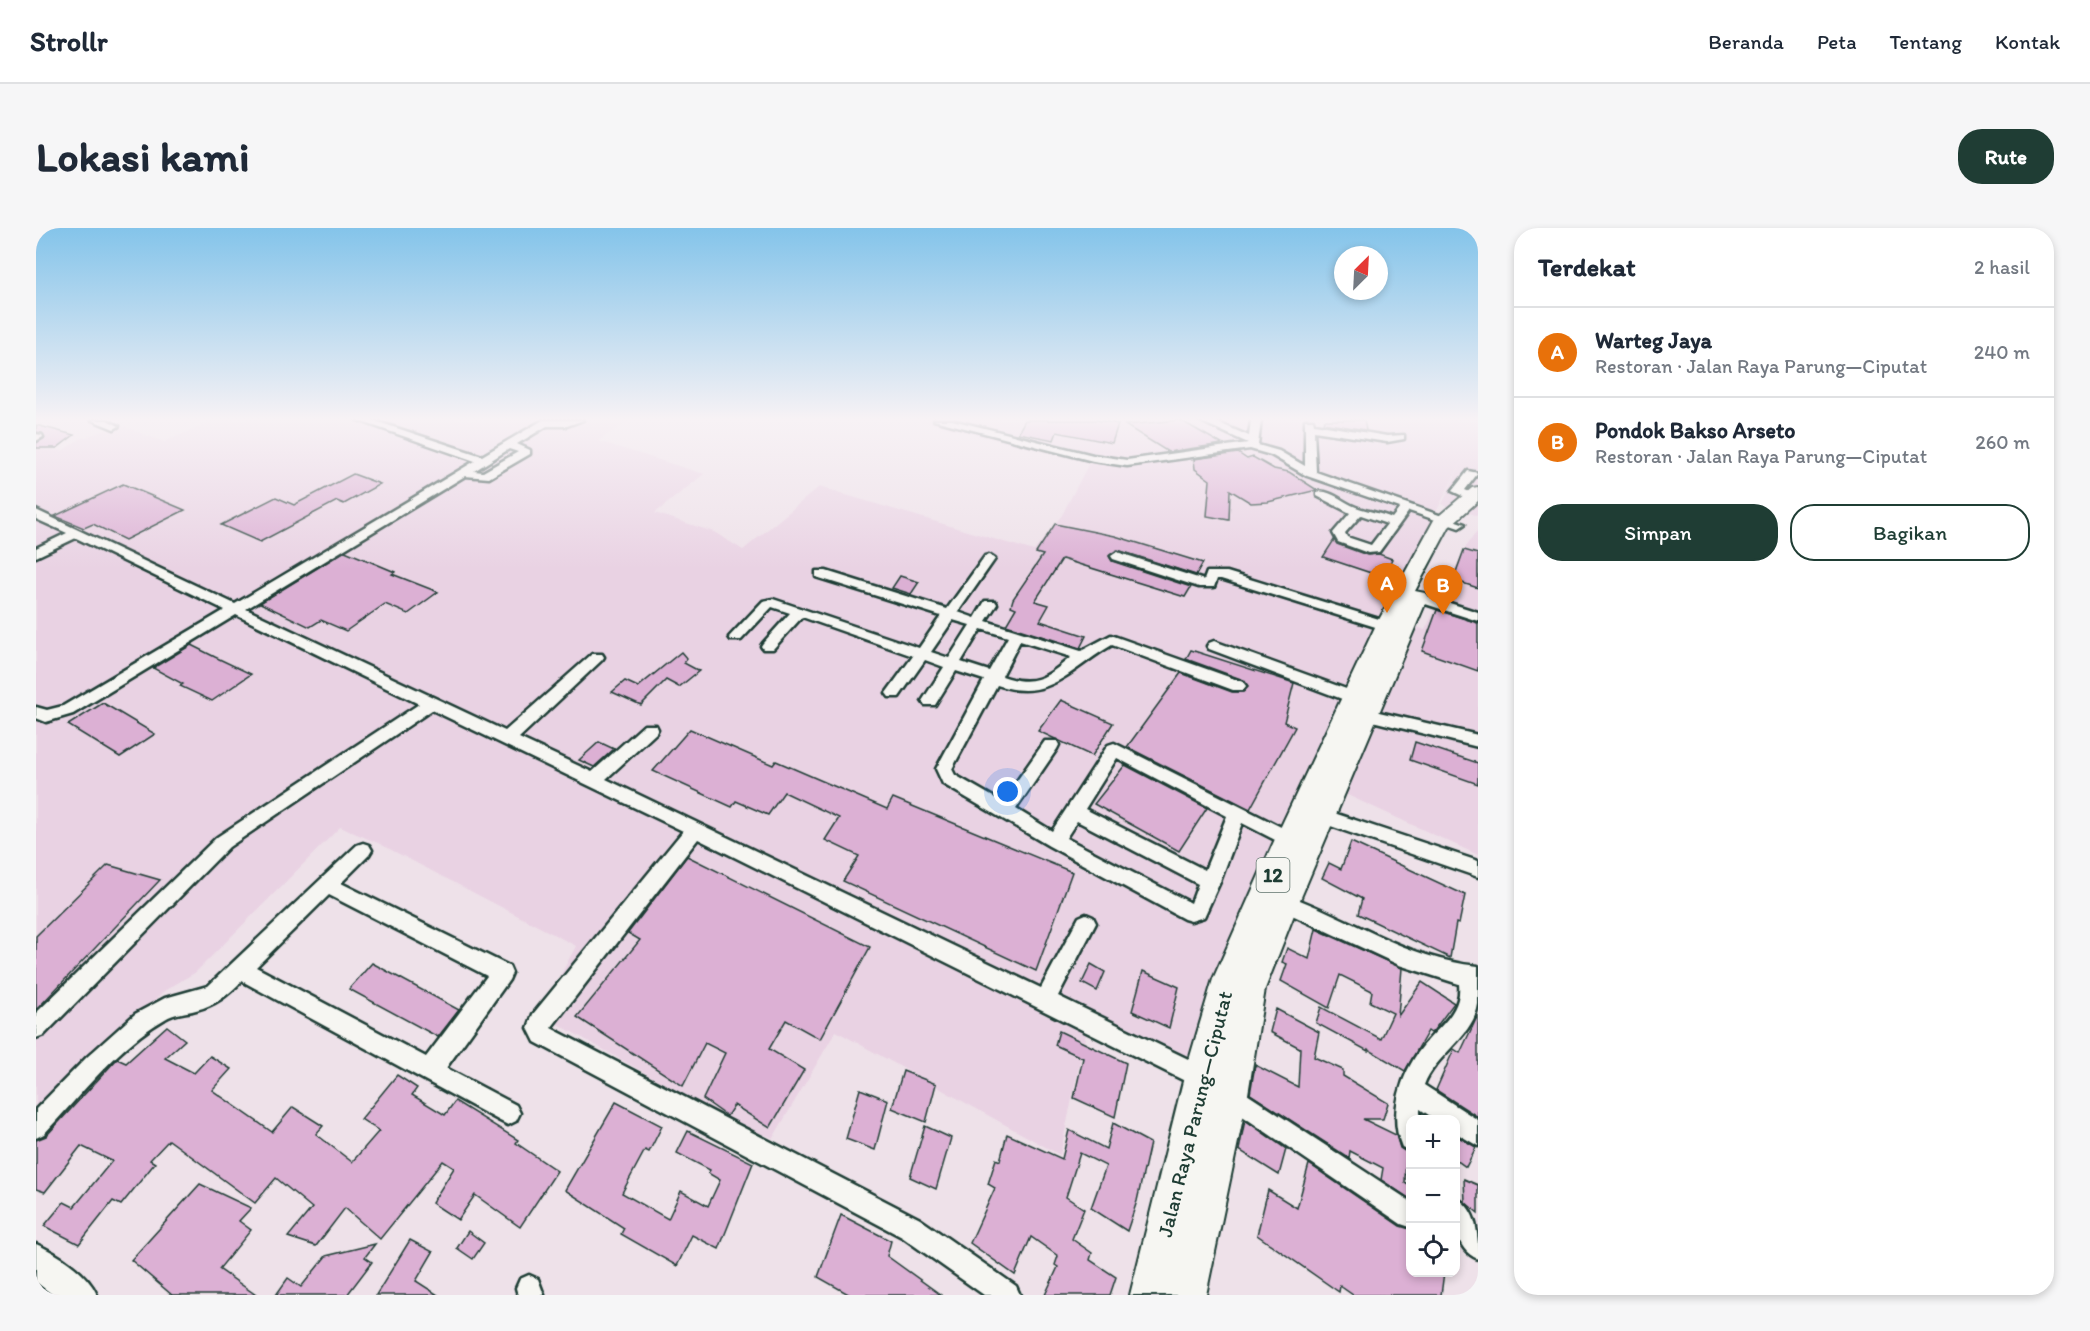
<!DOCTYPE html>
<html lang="id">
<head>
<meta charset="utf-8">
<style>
  :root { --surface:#fff; --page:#f6f6f7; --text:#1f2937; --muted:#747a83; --line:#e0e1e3; --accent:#1f3d34 }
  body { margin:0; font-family:Itim,sans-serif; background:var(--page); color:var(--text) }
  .controls { position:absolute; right:18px; bottom:18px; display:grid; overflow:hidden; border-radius:12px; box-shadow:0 3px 9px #0003 }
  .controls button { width:54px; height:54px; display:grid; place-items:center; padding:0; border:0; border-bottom:2px solid var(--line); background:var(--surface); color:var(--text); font:30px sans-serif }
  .compass { position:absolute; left:1298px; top:18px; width:54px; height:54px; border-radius:50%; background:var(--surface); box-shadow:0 3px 9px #0003; rotate:24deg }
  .you { position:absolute; left:972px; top:564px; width:21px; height:21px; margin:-15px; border:4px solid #fff; border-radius:50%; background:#1a73e8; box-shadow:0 0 0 9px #1a73e833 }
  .badge { display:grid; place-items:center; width:39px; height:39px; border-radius:50%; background:var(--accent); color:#fff; font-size:20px; font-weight:700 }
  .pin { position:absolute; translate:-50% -50px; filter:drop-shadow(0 2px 3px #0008) }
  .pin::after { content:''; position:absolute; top:32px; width:21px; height:18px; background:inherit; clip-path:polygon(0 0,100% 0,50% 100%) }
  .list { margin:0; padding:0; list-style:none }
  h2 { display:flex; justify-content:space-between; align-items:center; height:78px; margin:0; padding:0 24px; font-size:26px }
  h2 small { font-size:20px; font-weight:400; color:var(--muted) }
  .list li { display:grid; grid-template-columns:39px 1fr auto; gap:18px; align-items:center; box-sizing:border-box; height:90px; padding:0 24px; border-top:2px solid var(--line) }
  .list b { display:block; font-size:22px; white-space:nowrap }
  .list p { margin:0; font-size:20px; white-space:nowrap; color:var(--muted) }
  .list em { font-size:20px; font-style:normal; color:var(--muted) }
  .actions { display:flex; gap:12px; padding:18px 24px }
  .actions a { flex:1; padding:14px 0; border:2px solid var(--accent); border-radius:24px; text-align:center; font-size:21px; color:var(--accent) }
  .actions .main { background:var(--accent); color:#fff }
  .icon { flex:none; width:33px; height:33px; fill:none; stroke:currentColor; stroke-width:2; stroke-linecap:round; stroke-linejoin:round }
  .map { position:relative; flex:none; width:1442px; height:1067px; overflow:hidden; border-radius:24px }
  header { display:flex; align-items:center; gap:36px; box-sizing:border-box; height:84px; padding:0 30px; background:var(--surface); border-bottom:2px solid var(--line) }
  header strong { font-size:28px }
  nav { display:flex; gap:33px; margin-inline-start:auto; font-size:21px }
  .intro { display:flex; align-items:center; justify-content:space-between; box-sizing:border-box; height:144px; padding:0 36px }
  h1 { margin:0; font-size:42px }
  .button { padding:15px 27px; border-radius:24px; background:var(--accent); color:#fff; font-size:21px; font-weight:700 }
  main { display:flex; gap:36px; padding:0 36px }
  aside { flex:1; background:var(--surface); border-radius:24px; box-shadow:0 3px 9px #0003 }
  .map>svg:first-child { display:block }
  .built { fill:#e9d2e3 }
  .building { fill:#dcb0d4; stroke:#1f3d34; stroke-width:1.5 }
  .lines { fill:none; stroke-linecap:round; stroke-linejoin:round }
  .minor-casing { stroke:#1f3d34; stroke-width:5 }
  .major-casing { stroke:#1f3d34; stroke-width:5 }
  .highway-casing { stroke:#1f3d34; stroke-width:4 }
  .minor { fill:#f6f6f2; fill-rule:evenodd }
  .major { fill:#f6f6f2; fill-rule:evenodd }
  .highway { fill:#f6f6f2; fill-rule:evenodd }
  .labels { text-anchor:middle; stroke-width:6; stroke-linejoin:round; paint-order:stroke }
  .shield { fill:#f6f6f2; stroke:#60746d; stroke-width:1.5 }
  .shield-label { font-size:20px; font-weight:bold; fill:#1f3d34 }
  .street-label { font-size:21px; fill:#1f3d34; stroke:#f6f6f2 }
</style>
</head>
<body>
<header>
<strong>Strollr</strong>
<nav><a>Beranda</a><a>Peta</a><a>Tentang</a><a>Kontak</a></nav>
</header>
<div class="intro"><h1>Lokasi kami</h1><a class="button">Rute</a></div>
<main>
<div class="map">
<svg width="1442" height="1067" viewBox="0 0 1442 1067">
  <rect width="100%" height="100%" fill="#eee1e9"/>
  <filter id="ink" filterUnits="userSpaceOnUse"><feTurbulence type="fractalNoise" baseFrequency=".0167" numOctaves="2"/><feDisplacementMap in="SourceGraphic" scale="12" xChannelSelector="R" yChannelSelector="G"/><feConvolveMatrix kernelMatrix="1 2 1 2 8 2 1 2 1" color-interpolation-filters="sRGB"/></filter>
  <g filter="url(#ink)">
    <path class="built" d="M179,192H595L562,213L668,246L619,285L678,304L707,322L783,259L998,323L1026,287L1053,235L880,192L1442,193V288L1406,276L1426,233L1348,387L1389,402L1430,318L1442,302V627L1270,548L1152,839L1054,787L1024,927L800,803L737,910L696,894L504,786L540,718L342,615L304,599L160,744L128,763L0,890V220L26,223L44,211L84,197L128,214Z"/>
    <g class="building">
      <path d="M989,192H1060L1082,196L1076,215L1021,204L1018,212L982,205Z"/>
      <path d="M1144,192L1186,216L1132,224L1089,197Z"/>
      <path d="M1288,192H1328L1330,202L1287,195Z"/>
      <path d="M0,197L38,207L21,220H0V215L9,210L6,205L0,204Z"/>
      <path d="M1202,225L1211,231L1217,229L1238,241L1253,244L1281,262L1232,274L1215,275L1194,262L1193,292L1171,288L1174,252L1159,241L1158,231Z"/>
      <path d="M317,246L344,256L308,276L301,273L224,314L185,297L240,269L258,277Z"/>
      <path d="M87,256L149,282L89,312L57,296L48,300L19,288Z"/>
      <path d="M1019,296L1079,308L1167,335L1160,347L1082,322L1073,328L1076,333L1155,359L1149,369L1026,331L999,373L1013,377L1004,393L1050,408L1044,420L970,397L980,380L975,378L977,371L1007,327L1000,325Z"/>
      <path d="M1298,312L1301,316L1331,327L1343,326L1356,331L1347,349L1287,329Z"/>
      <path d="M1428,322L1442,326V360L1417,352Z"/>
      <path d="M309,323L359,344L356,346L402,364L372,386L349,376L310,403L285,392L274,399L224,375Z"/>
      <path d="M864,348L883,354L875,366L856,360Z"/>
      <path d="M1401,382L1442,395V443L1386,423Z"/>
      <path d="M155,417L179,429L215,446L176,473L144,458L147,456L117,440Z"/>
      <path d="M1155,422L1258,455L1248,494L1259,499L1214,581L1091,519L1145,445L1196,464H1207L1212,459L1208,452L1150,431Z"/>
      <path d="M645,424L651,431L648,435L663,443L643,459L630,452L605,477L576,464L589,453L602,459Z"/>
      <path d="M1025,472L1077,495L1056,528L1002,503Z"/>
      <path d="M67,475L119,506L84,529L32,497Z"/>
      <path d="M654,501L737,537L740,533L851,581L857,570L1036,644L1000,743L807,653L823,628L789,612L803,590L748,564L732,587L700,573L696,579L617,543Z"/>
      <path d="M563,514L578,521L558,539L543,532Z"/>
      <path d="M1379,514L1442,535V556L1374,532Z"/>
      <path d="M1089,537L1171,580L1143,623L1058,576Z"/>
      <path d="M1315,614L1429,667L1423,696L1420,695L1414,730L1322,686L1326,671L1286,650L1293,635L1305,641Z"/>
      <path d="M651,628L834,719L784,811L750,792L733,821L768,842L734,900L698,877L691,888L667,871L689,825L669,815L647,858L541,789L604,712L592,705Z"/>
      <path d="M72,637L124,652L0,782V708Z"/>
      <path d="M1280,701L1366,740L1362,788L1386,754L1418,775L1398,802L1395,805L1392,803L1369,843L1332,821V823L1280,795L1285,779L1345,811L1357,785L1334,774L1336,763L1304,747L1293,780L1245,753L1251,736L1246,734L1251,720L1273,731Z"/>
      <path d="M336,735L423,782L402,809L313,761Z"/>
      <path d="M1055,736L1069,744L1061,763L1046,755Z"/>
      <path d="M1107,743L1143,759L1133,800L1096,783Z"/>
      <path d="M1240,781L1283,804L1278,829L1307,842V848L1352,875L1347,891H1327L1360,907L1364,920L1370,924L1369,955L1374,958V971L1345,952L1347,940L1314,923L1313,930L1214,866L1219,837L1262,859L1264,820L1234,804Z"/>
      <path d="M1442,787V889L1400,862L1418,821L1424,825Z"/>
      <path d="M131,798L149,812L129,830L158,845L174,828L195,841L176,862L236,904L257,879L287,898L280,906L316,934L343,903L325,891L361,847L381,860L376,867L409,887L419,873L482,912L480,915L521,943L484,999L439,967L422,992L396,975L418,940L407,933L344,1011L309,980L280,1018L252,1009L276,980L240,950L219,975L133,912L114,932L119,935L85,977L77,973L43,1016L8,998L28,974L38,979L76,933L45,918L9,964L0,961V912L10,908L81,831L90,835Z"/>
      <path d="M1023,803L1090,835L1079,889L1038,870L1047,830L1019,817Z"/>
      <path d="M867,843L900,856L890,894L856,880Z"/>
      <path d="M824,861L852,872L839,922L810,911Z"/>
      <path d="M580,874L626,898L613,924L609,922L586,965L632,991L645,963L672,978L684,952L672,945L674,942L641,925L652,903L717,935L683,1021L656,1007L641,1038L585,1006L588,1000L529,962Z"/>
      <path d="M1209,892L1250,921L1243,947L1203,922Z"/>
      <path d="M1077,895L1114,915L1101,973L1091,1003L1055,980L1070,938L1044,925L1030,969L1048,981L1036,1011L1056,1025L1054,1032L1080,1049L1074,1067H1009L1022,1039L1019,1037L1022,1028L995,1009L979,1047L934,1015L959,960L952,956L960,931L964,933L971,906L1026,931L1033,902L1070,921Z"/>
      <path d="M889,898L915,910L900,961L874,949Z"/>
      <path d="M1419,907L1440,919L1430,939L1419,931Z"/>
      <path d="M1273,936L1364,998L1374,1001V1044H1408L1405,1067H1317L1304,1058L1303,1064L1221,1007L1232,962L1261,980Z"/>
      <path d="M1428,951L1442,957V985L1429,974Z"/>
      <path d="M164,956L215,980L203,993L215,1002L183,1041L220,1067H136L95,1032Z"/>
      <path d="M805,987L855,1013L851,1028L905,1067H814L782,1049Z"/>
      <path d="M432,1003L448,1015L437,1031L421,1020Z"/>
      <path d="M374,1012L397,1024L380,1053L402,1067H340Z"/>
      <path d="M339,1016L329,1029L336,1034L311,1067H240L252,1050L265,1059L290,1028Z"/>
    </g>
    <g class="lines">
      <g class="minor-casing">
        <g id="minor">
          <path d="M56,192H71L83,198L78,201Z"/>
          <path d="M321,192H336L446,228L507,192H547L531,198H511L481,216L494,222V226L453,250L429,248L210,381L469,503L556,426H566L568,429L566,432L483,510L556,544L608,497H620L622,501L620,505L570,551L1005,760L1043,689L1050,686L1057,689L1060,695L1022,768L1177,843L1180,851L1177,859L1169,862L1161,859L662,611L515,800L884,991L980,1058L984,1067H948L866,1009L499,814L492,800L497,786L647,603L396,482L193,619L8,807L0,810V785L181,609L383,476L200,387L37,486L10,494L0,490V479L11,482L27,478L189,382L40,310L0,329V320L31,305L0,291V282L199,376L439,233ZM473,221L482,224L447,244L438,243Z"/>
          <path d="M898,192H916L1057,227L1091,232L1212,215L1162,192H1176L1213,208L1215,192H1225L1222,217L1243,223L1269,238V192H1277L1278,196L1351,208L1368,207V211L1351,214L1278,203L1280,244L1429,296L1423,300L1373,283L1343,324L1332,325L1302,314L1297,305L1314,285L1281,268V264C1294,261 1308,275 1320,279C1331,283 1344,285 1356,290L1364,280L1271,248L1235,227L1214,221L1091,238L1057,233ZM1325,287L1351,296L1335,317L1311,309L1309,305Z"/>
          <path d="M0,206L6,207L7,209L0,213Z"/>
          <path d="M1432,243L1442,245L1429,262L1441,267V271H1433L1416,263Z"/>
          <path d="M1081,324L1168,352L1171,344H1191L1356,395L1358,398L1351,402L1346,401L1185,351H1181L1178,359H1163L1077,331L1075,328Z"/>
          <path d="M953,327L959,331L922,384L939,390L949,373H959L961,376L950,393L1045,423L1075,407L1207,454L1210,458L1207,462H1197L1076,417C1034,441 1013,475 961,457L916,541L919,547L966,574L1009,513H1021L1023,517L1021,521L980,581L1016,603L1072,517L1078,515L1259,606L1262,611L1259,616L1253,618L1247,616L1206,595L1184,654L1168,689L1155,693L1148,691L1013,618L907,556L900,541L948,452L920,443L899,477H889L886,473L908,439L889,432L863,469H853L850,465L877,428L766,389L737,421H727L725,418L727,415L754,385L736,379L705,412H695L693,409L727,373L737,371L883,420L905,388L780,349V343H790L911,381L949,328ZM917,392L934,397L913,430L895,424ZM945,401L972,409L953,443L925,434ZM984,413L1035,429C1010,450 998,459 966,448ZM1081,530L1191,588L1169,642L1049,581ZM1041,593L1162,656L1155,675L1030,610Z"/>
          <path d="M1382,365L1442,384V393L1377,372L1375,369Z"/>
          <path d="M1178,413L1324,466L1327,470L1319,475L1314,474L1173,421L1171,418L1173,415Z"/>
          <path d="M1330,481L1442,507V519L1324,490L1322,486L1324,482Z"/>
          <path d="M1286,581L1442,633V649L1280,593L1277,588L1280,583Z"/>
          <path d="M327,615L333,617L336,622L333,627L305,655L473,738L476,745L473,752L410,840L480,877L484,885L480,893L472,897L464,893L206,753C192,767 180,777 160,782C150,785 138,785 129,791C82,818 45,867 8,906L0,910V881L51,829L99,786L129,770L172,758L321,617ZM293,667L451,748L390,829L220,739Z"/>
          <path d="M1248,666C1314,689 1370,731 1442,738C1442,751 1442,764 1442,776C1438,808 1399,827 1388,857L1442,892V918L1420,905V892H1400L1384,881V892H1374V923L1366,919C1352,886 1365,845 1387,818C1403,798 1426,784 1423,756L1363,737L1241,680L1238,674L1241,668Z"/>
          <path d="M1191,853L1374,973V999L1365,996L1183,872L1180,864L1183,856Z"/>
          <path d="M1420,970C1442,981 1442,1008 1442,1031C1418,1021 1418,993 1420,970Z"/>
          <path d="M493,1047L502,1051L508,1067H482L480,1060L484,1051Z"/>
        </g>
      </g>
      <g class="major-casing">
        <path id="major" d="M0,1016C21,1025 52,1045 61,1067H17L0,1054Z"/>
      </g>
      <g class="highway-casing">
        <path id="highway" d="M1442,259V273L1413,299L1379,363L1389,365L1392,369L1263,674L1229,761L1212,866L1170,1067H1094L1148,849L1177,751L1239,611L1339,399L1398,292L1436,260Z"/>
      </g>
      <use href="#minor" class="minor"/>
      <use href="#major" class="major"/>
      <use href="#highway" class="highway"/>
    </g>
  </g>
  <linearGradient id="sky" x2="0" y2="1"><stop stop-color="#84c4ea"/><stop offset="0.56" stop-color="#f7f2f5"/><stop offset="1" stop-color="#f7f2f5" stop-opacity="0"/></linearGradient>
  <rect width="1442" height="341" fill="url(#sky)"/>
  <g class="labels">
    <rect class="shield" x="1220.5" y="630" width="33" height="34" rx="4.5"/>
    <g class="shield-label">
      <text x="1237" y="654">12</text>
    </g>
    <g class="street-label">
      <text transform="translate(1159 886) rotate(-76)" y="7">Jalan Raya Parung—Ciputat</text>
    </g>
  </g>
</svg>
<div class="controls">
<button>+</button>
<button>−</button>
<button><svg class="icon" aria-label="locate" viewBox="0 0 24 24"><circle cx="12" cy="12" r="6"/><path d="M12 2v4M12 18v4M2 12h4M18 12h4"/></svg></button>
</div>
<svg class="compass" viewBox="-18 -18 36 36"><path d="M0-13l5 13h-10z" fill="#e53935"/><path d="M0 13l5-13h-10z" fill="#747a83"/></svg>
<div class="you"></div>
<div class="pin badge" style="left:1351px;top:385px;background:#e8710a">A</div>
<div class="pin badge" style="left:1407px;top:387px;background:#e8710a">B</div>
</div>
<aside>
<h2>Terdekat<small>2 hasil</small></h2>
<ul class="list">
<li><span class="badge" style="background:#e8710a">A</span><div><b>Warteg Jaya</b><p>Restoran · Jalan Raya Parung—Ciputat</p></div><em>240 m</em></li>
<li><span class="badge" style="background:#e8710a">B</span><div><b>Pondok Bakso Arseto</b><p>Restoran · Jalan Raya Parung—Ciputat</p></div><em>260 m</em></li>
</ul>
<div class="actions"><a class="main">Simpan</a><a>Bagikan</a></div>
</aside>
</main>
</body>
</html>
